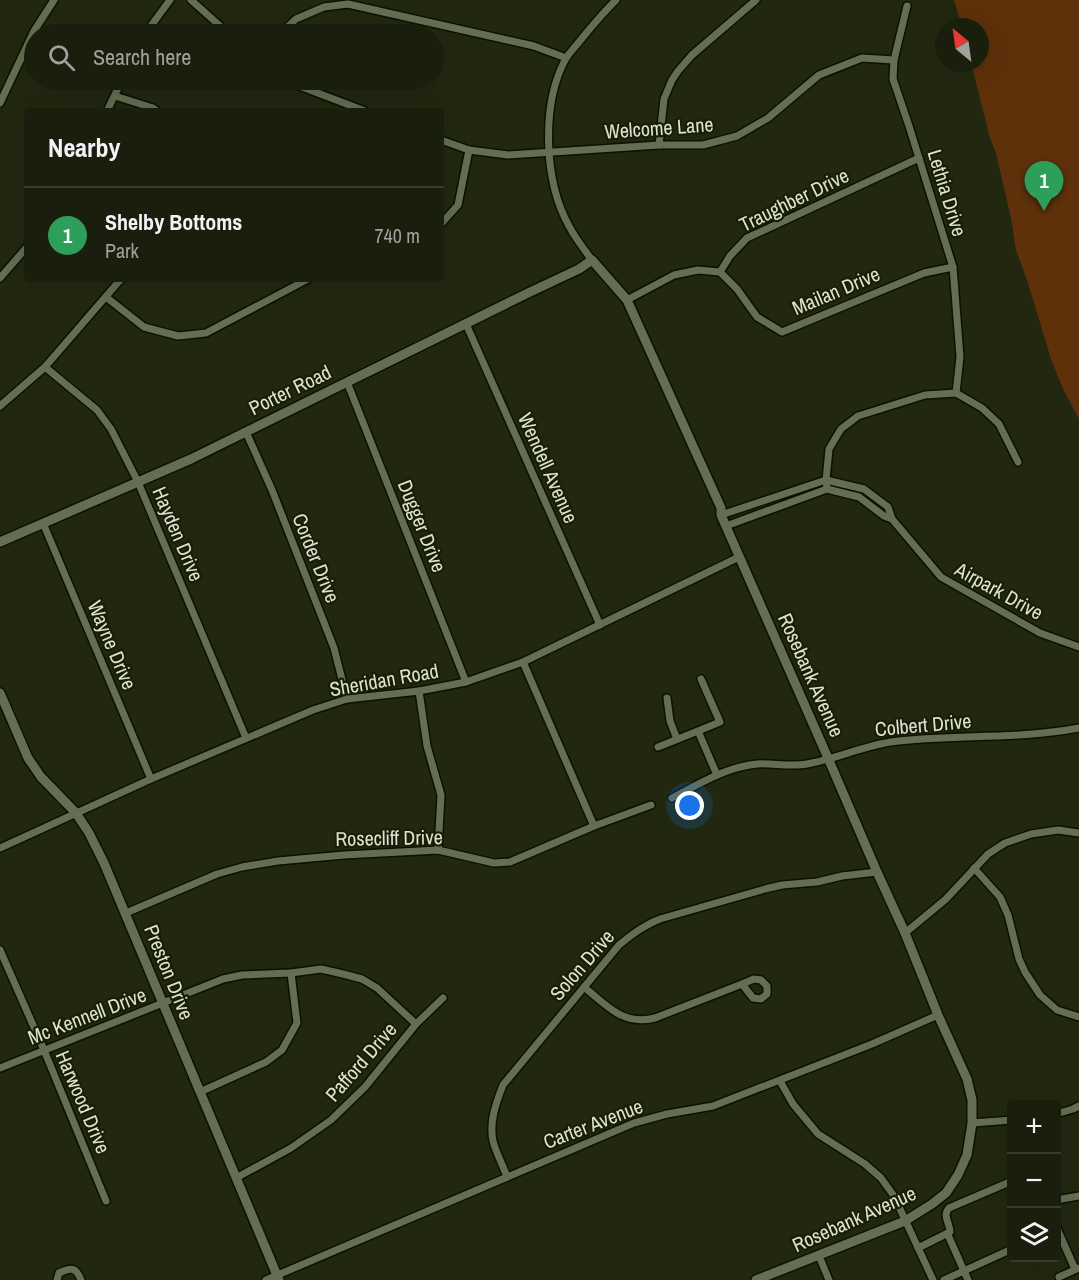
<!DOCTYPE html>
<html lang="en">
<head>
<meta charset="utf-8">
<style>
  :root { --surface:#1a1e0c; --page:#272b1a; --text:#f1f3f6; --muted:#9fa29d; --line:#383c2d; --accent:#abaffb }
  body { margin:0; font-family:"Archivo Narrow",sans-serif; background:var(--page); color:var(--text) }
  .controls { position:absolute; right:18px; bottom:18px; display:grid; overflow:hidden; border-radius:6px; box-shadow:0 6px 24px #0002 }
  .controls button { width:54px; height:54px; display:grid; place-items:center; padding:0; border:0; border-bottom:2px solid var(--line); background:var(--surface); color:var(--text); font:30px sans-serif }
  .compass { position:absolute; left:935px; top:18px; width:54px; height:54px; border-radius:50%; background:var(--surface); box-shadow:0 6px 24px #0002; rotate:331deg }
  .you { position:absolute; left:690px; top:806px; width:21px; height:21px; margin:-15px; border:4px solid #fff; border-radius:50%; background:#1a73e8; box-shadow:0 0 0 9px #1a73e833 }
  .badge { display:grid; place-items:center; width:39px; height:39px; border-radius:50%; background:var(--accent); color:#fff; font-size:20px; font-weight:700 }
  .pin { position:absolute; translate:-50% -50px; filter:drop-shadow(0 2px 3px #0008) }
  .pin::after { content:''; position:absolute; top:32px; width:21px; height:18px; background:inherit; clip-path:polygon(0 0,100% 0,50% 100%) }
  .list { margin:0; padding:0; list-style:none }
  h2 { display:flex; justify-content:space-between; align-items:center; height:78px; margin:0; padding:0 24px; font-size:26px }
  h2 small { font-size:20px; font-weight:400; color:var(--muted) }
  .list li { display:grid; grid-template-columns:39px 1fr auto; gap:18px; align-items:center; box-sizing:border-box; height:96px; padding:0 24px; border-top:2px solid var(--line) }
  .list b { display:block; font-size:22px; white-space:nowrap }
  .list p { margin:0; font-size:20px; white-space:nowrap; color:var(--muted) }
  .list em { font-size:20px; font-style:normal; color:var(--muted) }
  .icon { flex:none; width:33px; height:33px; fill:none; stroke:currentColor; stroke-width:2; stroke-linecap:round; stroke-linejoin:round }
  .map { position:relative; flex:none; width:1079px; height:1280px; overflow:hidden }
  .search { position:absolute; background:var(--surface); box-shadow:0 6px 24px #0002; left:24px; top:24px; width:420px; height:66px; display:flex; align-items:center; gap:15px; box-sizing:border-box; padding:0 21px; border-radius:33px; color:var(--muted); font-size:22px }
  .panel { position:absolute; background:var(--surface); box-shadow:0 6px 24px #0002; left:24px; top:108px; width:420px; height:174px; border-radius:6px }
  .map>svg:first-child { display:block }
  .green { fill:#5e310a }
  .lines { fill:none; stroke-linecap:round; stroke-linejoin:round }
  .minor-casing { stroke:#0c1100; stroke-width:10 }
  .tertiary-casing { stroke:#0c1100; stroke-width:12 }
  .minor { stroke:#656d52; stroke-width:7 }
  .tertiary { stroke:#656d52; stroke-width:9 }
  .labels { text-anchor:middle; stroke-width:4.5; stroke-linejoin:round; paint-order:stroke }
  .street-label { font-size:20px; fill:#dde2d3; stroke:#191e06 }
</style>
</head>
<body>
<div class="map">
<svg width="1079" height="1280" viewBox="0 0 1079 1280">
  <rect width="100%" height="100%" fill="#222810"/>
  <path class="green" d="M954,0H1079V419L1063,389L1051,359L1027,280L1016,250L1011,218L996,153L990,138L971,63H980V27H962Z"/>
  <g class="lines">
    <g class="minor-casing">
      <g id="minor">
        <path d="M191,0L229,34"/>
        <path d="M907,6L894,60L893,79L909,126L953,267L960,357L956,393"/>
        <path d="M145,34L170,0"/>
        <path d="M280,34L296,19L324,7L348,4L534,46L566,58"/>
        <path d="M287,80L294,84L365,111"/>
        <path d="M115,96L153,108L157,111"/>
        <path d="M0,103L34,31L54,0"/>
        <path d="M107,111L122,80"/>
        <path d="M441,140L469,150L508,155L659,145H703L737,136L768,118L819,75L862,58L894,60"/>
        <path d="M659,145L664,99L672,80L678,71L692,55L756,0"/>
        <path d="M441,224L458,205L469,150"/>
        <path d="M592,260C584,249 575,238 569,226C544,181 541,106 565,60C569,53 575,47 579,42C591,27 603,13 616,0"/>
        <path d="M720,272L737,289L757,317L782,332L924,273L953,267"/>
        <path d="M0,278L27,247"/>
        <path d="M106,297L144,327L178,336L206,333L308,279"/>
        <path d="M627,300L674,275L698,270L720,272L730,256L747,238L919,158"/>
        <path d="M466,324L600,625"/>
        <path d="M45,367L97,410L111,429L138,482L246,738"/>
        <path d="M347,382L466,682"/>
        <path d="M0,406L45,367L121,279"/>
        <path d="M246,432L272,490L334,648L347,699"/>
        <path d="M827,489L826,480L829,449L841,429L858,416L925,395L956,393L982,408L999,424L1018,462"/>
        <path d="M721,515L826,480L864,489L888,507L892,519L941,577L1040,633L1079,647"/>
        <path d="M43,523L151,779"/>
        <path d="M726,526L827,489L859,497L884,516L892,519"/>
        <path d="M523,662L594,826"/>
        <path d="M419,691L427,746L441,795L438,850"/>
        <path d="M667,698L670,721L677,739"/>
        <path d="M698,731L720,722L701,679"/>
        <path d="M658,747L698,731L717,775"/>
        <path d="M672,798C699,784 726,767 757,764C773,763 791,767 807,764C836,759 863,746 891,742C954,734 1017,740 1079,728"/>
        <path d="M0,848L151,779L313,710L347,699L419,691L466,682L523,662L739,557"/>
        <path d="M974,868L1000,897L1008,915L1019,959L1025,972L1040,995L1057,1010L1079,1017"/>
        <path d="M126,913L217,874L242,867L278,861L344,855L438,850L494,863L510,862L594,826L651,805"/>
        <path d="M905,933L946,899L988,854L1005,843L1031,834L1058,830L1079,833"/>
        <path d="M0,950L44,1050L106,1201"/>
        <path d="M584,987C607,1006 623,1026 655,1018L742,984L753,998L761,999L767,994V986L761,980L754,979L742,984"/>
        <path d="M0,1068L223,979L242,975L291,973L321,969L343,974L362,979L377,988L416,1024"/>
        <path d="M780,1081L793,1104L818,1134L865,1164L881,1178L894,1196L933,1280"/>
        <path d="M200,1092L266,1062L282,1050L297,1023L291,973"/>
        <path d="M1056,1114L1073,1109L1079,1106"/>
        <path d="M972,1123L1012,1120"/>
        <path d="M507,1177C503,1165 496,1153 493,1141C489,1122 496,1103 503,1085L619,945C632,934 644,925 660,919L765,889L782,885L817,882L842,876L877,872"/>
        <path d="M236,1178L291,1148L331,1120L365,1087L416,1024L443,998"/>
        <path d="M1056,1200L1079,1196"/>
        <path d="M1056,1226L1075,1269"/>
        <path d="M948,1235L968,1280"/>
        <path d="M918,1248L950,1232C950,1223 942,1216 949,1208L1012,1181"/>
        <path d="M819,1256L829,1280"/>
        <path d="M1059,1277L1079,1268"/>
        <path d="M57,1280L59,1273C71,1267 76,1267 81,1280"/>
        <path d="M266,1280L634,1123L667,1114L713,1106L872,1044L938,1015"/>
        <path d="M944,1280L1012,1249"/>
      </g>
    </g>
    <g class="tertiary-casing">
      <g id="tertiary">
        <path d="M0,542L191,459L528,293L579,269L592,260L627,300L721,508V515L828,758L877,872L905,933L938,1015L967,1079L972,1100V1123L967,1155L958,1175L946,1193L932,1204L905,1221L756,1280"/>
        <path d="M0,693L28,758L41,777L76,813L89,833L104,863L279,1280"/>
      </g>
    </g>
    <use href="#minor" class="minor"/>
    <use href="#tertiary" class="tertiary"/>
  </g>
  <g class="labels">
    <g class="street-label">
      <text transform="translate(659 128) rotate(-4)" y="7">Welcome Lane</text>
      <text transform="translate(947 193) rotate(73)" y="7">Lethia Drive</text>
      <text transform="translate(794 200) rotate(-26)" y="7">Traughber Drive</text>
      <text transform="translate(836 291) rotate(-23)" y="7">Mailan Drive</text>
      <text transform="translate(290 390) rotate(-26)" y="7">Porter Road</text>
      <text transform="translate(548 468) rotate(66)" y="7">Wendell Avenue</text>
      <text transform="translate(422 526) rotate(68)" y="7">Dugger Drive</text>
      <text transform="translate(178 534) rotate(67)" y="7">Hayden Drive</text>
      <text transform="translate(316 558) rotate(68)" y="7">Corder Drive</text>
      <text transform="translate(999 591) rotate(29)" y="7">Airpark Drive</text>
      <text transform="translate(112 645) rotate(67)" y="7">Wayne Drive</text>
      <text transform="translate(811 675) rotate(66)" y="7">Rosebank Avenue</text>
      <text transform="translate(384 680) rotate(-10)" y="7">Sheridan Road</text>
      <text transform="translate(923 725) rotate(-5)" y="7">Colbert Drive</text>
      <text transform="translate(389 838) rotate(-1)" y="7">Rosecliff Drive</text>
      <text transform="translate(582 965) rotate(-49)" y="7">Solon Drive</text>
      <text transform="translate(169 972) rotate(68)" y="7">Preston Drive</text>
      <text transform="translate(87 1016) rotate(-21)" y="7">Mc Kennell Drive</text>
      <text transform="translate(361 1062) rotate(-49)" y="7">Pafford Drive</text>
      <text transform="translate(83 1102) rotate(67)" y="7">Harwood Drive</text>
      <text transform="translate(593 1124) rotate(-21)" y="7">Carter Avenue</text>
      <text transform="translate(854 1219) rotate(-24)" y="7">Rosebank Avenue</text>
    </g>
  </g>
</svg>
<div class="controls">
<button>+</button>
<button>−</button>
<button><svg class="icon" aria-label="layers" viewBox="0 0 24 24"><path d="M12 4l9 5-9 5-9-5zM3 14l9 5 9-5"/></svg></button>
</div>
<svg class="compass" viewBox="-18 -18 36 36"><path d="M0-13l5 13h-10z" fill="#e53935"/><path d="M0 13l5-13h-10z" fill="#9fa29d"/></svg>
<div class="you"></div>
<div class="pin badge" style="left:1044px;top:211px;background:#2e9e5b">1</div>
<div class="search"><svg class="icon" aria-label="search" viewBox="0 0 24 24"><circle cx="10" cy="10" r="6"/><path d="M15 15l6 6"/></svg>Search here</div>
<section class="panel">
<h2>Nearby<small></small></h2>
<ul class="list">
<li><span class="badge" style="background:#2e9e5b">1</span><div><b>Shelby Bottoms</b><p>Park</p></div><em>740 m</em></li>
</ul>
</section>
</div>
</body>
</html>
